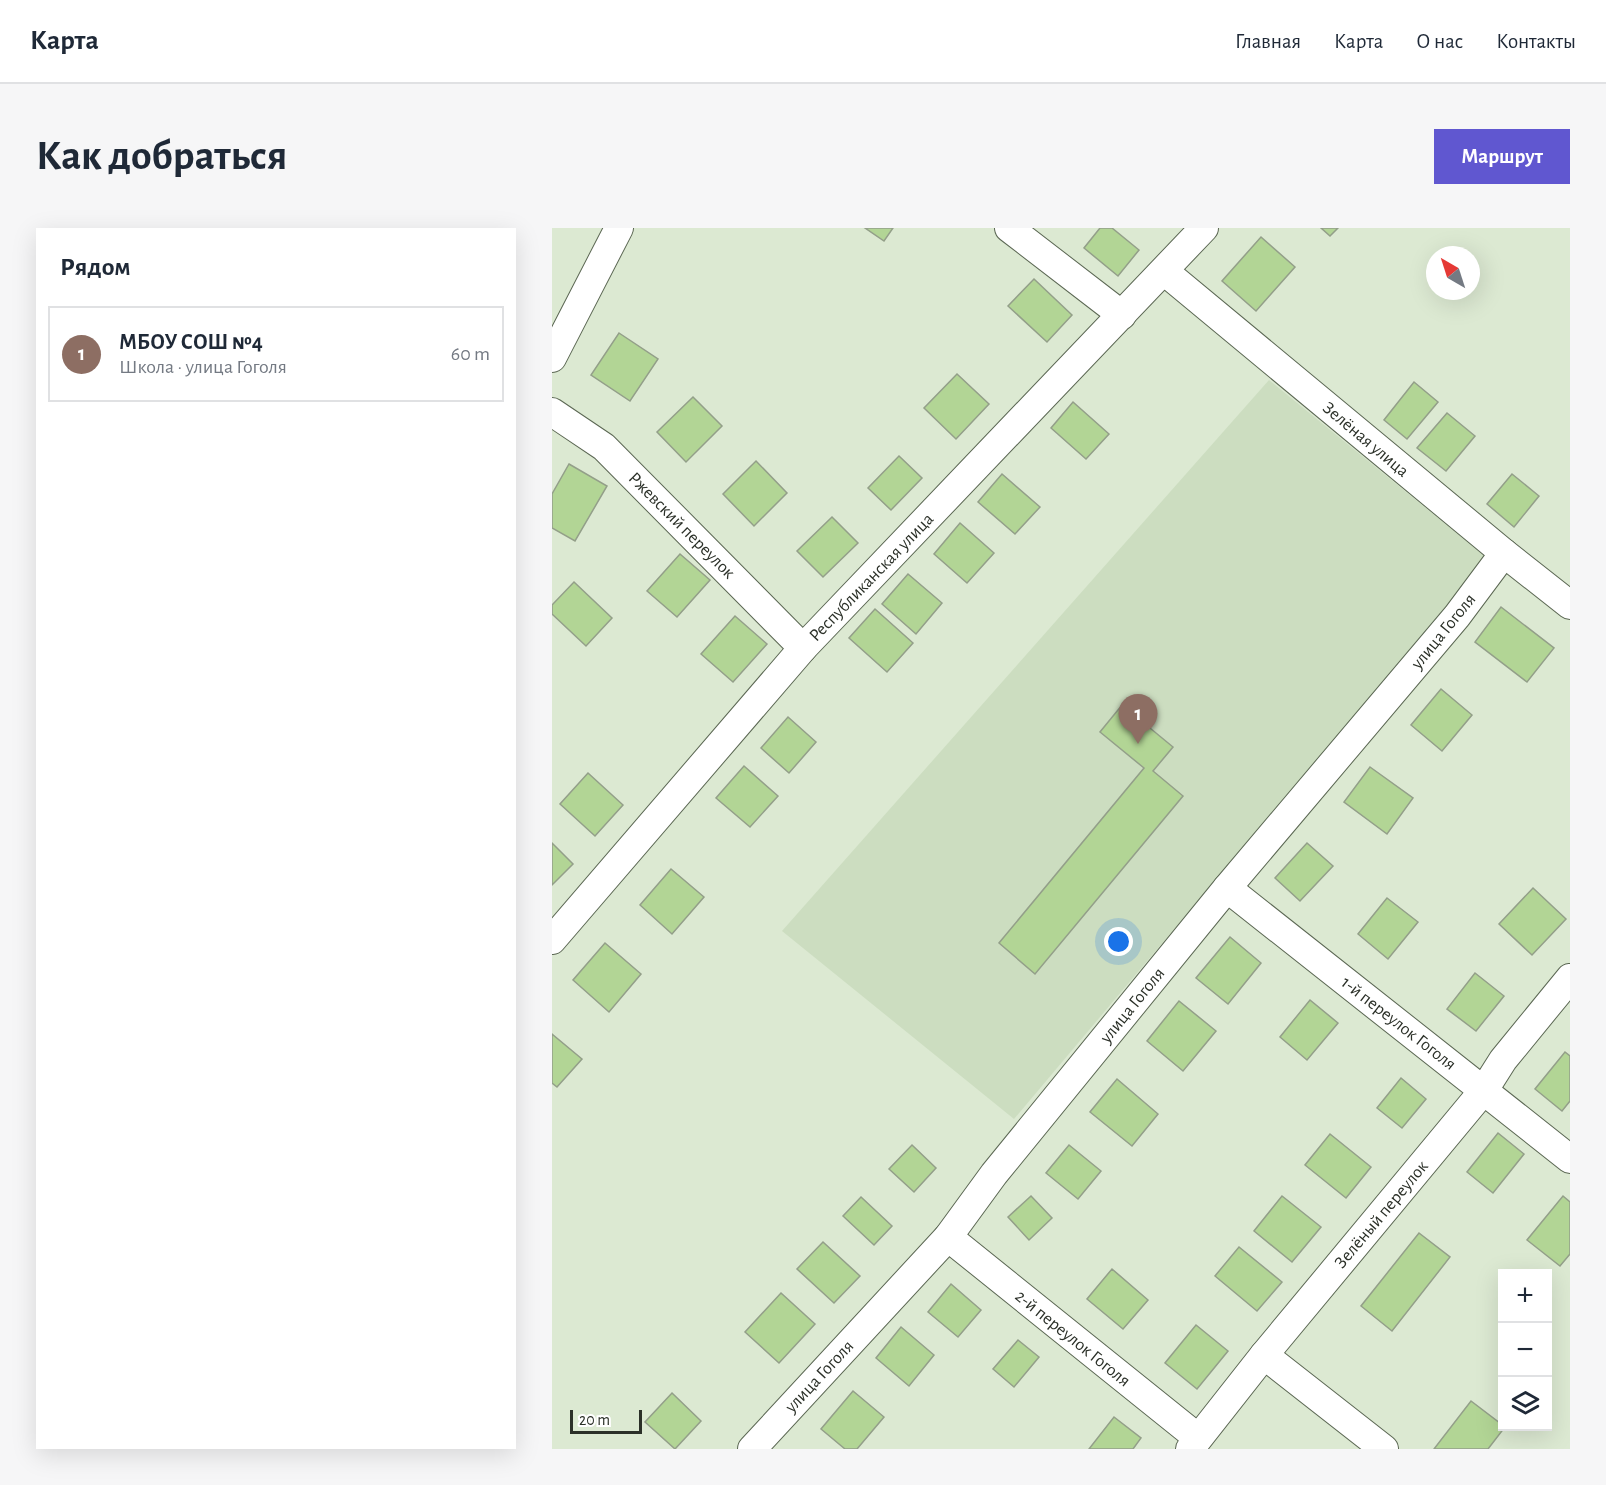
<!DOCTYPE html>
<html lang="ru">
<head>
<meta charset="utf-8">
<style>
  :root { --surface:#fff; --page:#f6f6f7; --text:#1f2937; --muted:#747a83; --line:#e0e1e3; --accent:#6057d0 }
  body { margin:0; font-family:"Alegreya Sans",sans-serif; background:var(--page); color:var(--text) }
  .controls { position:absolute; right:18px; bottom:18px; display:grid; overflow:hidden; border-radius:0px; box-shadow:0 6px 24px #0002 }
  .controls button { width:54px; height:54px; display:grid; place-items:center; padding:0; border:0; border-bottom:2px solid var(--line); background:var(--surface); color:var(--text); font:30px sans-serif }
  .compass { position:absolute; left:874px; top:18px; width:54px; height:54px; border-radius:50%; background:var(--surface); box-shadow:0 6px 24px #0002; rotate:321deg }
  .scale { position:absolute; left:18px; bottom:15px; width:72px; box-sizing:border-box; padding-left:6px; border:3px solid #2b3028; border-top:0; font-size:16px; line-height:21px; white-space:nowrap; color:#2b3028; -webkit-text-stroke:4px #fff; paint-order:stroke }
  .you { position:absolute; left:567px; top:714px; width:21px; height:21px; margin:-15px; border:4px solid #fff; border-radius:50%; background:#1a73e8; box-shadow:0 0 0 9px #1a73e833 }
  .badge { display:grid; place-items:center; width:39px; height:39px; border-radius:50%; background:var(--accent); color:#fff; font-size:20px; font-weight:700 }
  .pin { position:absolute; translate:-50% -50px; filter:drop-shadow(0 2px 3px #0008) }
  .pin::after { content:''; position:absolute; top:32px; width:21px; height:18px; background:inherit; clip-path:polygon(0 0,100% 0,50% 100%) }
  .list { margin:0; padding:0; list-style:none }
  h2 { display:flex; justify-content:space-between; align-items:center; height:78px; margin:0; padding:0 24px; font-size:26px }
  h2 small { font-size:20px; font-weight:400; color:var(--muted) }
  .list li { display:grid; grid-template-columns:39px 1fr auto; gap:18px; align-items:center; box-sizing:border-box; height:96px; margin:0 12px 12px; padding:0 12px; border:2px solid var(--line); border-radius:0px }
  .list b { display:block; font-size:22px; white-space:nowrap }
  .list p { margin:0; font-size:20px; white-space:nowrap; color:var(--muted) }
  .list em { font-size:20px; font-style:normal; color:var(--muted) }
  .icon { flex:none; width:33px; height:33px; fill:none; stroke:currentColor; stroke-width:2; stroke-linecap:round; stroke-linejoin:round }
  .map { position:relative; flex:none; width:1018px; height:1221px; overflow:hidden; border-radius:0px }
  header { display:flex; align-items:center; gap:36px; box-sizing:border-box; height:84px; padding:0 30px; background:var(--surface); border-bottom:2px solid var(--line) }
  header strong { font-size:28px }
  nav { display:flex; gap:33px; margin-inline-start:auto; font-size:21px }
  .intro { display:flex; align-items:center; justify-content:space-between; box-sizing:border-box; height:144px; padding:0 36px }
  h1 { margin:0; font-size:42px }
  .button { padding:15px 27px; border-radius:0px; background:var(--accent); color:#fff; font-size:21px; font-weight:700 }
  main { display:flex; gap:36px; padding:0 36px }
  aside { flex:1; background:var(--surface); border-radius:0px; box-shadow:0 6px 24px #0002 }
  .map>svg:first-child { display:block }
  .built { fill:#ccddc0 }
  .building { fill:#b2d595; stroke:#939f89; stroke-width:1.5 }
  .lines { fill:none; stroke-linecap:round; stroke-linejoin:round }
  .minor-casing { stroke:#5b6753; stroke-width:30 }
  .minor { stroke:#fff; stroke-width:28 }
  .labels { text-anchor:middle; stroke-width:5; stroke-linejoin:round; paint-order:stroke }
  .street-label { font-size:18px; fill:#2b3028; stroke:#fff }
</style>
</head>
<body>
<header>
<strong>Карта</strong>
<nav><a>Главная</a><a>Карта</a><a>О нас</a><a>Контакты</a></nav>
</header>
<div class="intro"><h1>Как добраться</h1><a class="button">Маршрут</a></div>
<main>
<aside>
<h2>Рядом<small></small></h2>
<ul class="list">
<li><span class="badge" style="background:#8d6e63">1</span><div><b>МБОУ СОШ №4</b><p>Школа · улица Гоголя</p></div><em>60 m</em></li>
</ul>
</aside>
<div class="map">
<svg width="1018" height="1221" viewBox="0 0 1018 1221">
  <rect width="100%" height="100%" fill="#dce9d2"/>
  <path class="built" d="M717,152L935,330L462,891L230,703Z"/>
  <g class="building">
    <path d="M313,0H341L332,13Z"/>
    <path d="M548,0H560L587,22L566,48L532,20Z"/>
    <path d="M769,0H786L778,8Z"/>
    <path d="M709,9L743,39L704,83L670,53Z"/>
    <path d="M482,51L520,87L495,114L456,78Z"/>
    <path d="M67,105L106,131L78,173L39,147Z"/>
    <path d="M405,146L437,176L404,211L372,180Z"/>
    <path d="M862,154L886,174L855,211L832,192Z"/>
    <path d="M141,169L170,198L134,234L105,204Z"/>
    <path d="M521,174L557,206L534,231L499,200Z"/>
    <path d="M895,185L923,208L894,243L865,220Z"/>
    <path d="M347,228L370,250L339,282L316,260Z"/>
    <path d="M204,233L235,265L202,298L171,266Z"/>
    <path d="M17,236L55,258L23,313L0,300V266Z"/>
    <path d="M450,246L488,279L463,306L426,274Z"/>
    <path d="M960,246L987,268L962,299L935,276Z"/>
    <path d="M280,289L306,315L271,349L245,323Z"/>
    <path d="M408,295L442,325L415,355L382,326Z"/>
    <path d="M128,326L158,352L125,389L95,363Z"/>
    <path d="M356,346L390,375L364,406L330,376Z"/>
    <path d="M22,354L60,390L34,418L0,386V377Z"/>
    <path d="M949,379L1002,420L975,454L923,414Z"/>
    <path d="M323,381L361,415L335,444L297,410Z"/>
    <path d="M183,388L215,416L181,454L149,426Z"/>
    <path d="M889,461L920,487L890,523L859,497Z"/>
    <path d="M570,477L621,519L601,543L631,568L483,746L447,715L592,540L548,504Z"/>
    <path d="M236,489L264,514L237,545L209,520Z"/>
    <path d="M192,538L226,568L198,599L164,570Z"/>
    <path d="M818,539L861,570L835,606L792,574Z"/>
    <path d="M36,545L71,577L43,608L8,576Z"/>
    <path d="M0,615L21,636L0,657Z"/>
    <path d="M755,615L781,638L748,673L723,650Z"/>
    <path d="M119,641L152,669L120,706L88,677Z"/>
    <path d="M981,660L1014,691L980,727L947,696Z"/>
    <path d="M835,670L866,694L836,731L806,706Z"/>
    <path d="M678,709L709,735L676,776L644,750Z"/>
    <path d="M53,715L89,746L57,784L21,752Z"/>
    <path d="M923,745L952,768L924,803L895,781Z"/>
    <path d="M758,772L786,795L755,832L728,809Z"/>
    <path d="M627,773L664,803L631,843L595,813Z"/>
    <path d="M0,806L30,831L5,859L0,855Z"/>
    <path d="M1013,824L1018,828V873L1010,883L983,861Z"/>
    <path d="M849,850L874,871L850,900L825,880Z"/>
    <path d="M565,851L606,886L580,918L538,884Z"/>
    <path d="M946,905L972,926L941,965L915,944Z"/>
    <path d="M778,906L819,939L794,970L753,937Z"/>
    <path d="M360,917L384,940L362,964L337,941Z"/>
    <path d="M517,917L549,943L526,971L494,945Z"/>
    <path d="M479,968L500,990L477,1012L456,989Z"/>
    <path d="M730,968L769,999L740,1034L702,1003Z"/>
    <path d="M1011,968L1018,974V1026L1008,1038L975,1012Z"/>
    <path d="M309,969L340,998L322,1017L291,988Z"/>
    <path d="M867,1005L898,1029L840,1103L809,1078Z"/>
    <path d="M271,1014L308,1048L282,1075L245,1041Z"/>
    <path d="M687,1019L730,1054L705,1083L663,1048Z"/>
    <path d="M560,1041L596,1072L571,1101L535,1071Z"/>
    <path d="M399,1056L429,1082L406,1109L376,1084Z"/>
    <path d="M229,1065L263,1096L227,1135L193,1104Z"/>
    <path d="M644,1097L676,1123L645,1161L613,1135Z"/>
    <path d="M349,1099L382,1127L357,1158L324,1130Z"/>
    <path d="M466,1112L487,1129L462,1159L441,1141Z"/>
    <path d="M301,1163L332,1189L305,1221H293L269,1201Z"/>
    <path d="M120,1165L149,1193L123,1221L93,1194Z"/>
    <path d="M919,1173L953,1199L936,1221H882Z"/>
    <path d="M562,1189L589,1210L581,1221H537Z"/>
  </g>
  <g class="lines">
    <g class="minor-casing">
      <g id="minor">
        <path d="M457,0L570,87"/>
        <path d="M612,43L952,325L1018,377"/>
        <path d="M0,130L67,0"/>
        <path d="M0,184L52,219L251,420"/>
        <path d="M675,660L1018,931"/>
        <path d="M0,712L251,420L652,0"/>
        <path d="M396,1009L646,1210"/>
        <path d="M712,1127L832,1221"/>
        <path d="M200,1221L396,1009L442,946L675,660L905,388L952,325"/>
        <path d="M638,1221L712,1127L932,862L951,832L1018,750"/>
      </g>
    </g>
    <use href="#minor" class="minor"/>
  </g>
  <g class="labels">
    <g class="street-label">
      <text transform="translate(814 211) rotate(40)" y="6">Зелёная улица</text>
      <text transform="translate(130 297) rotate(45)" y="6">Ржевский переулок</text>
      <text transform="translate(319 349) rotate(-46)" y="6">Республиканская улица</text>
      <text transform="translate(891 403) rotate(-51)" y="6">улица Гоголя</text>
      <text transform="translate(580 777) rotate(-51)" y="6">улица Гоголя</text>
      <text transform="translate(847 795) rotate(38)" y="6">1-й переулок Гоголя</text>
      <text transform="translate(829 986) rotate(-50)" y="6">Зелёный переулок</text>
      <text transform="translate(521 1110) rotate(39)" y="6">2-й переулок Гоголя</text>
      <text transform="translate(267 1148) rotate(-47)" y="6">улица Гоголя</text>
    </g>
  </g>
</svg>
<div class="controls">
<button>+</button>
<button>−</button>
<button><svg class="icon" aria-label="layers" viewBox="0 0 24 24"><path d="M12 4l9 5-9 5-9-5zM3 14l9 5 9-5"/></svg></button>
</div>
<svg class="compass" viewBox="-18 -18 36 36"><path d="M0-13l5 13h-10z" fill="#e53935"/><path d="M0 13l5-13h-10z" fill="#747a83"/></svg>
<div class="scale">20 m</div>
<div class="you"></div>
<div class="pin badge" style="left:586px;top:516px;background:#8d6e63">1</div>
</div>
</main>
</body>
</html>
